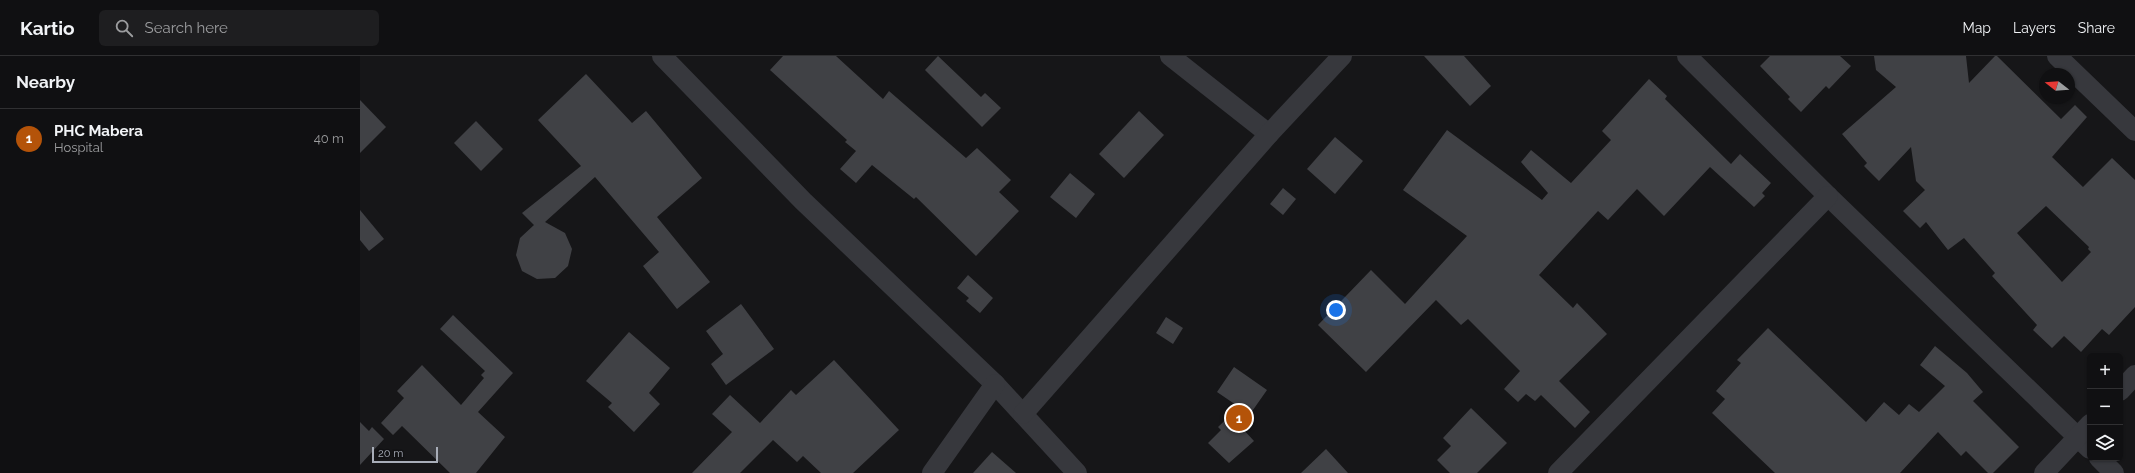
<!DOCTYPE html>
<html lang="en">
<head>
<meta charset="utf-8">
<style>
  :root { --surface:#101012; --page:#1e1e20; --text:#f1f3f6; --muted:#9c9d9f; --line:#303032; --accent:#b45309 }
  body { margin:0; font-family:Raleway,sans-serif; background:var(--page); color:var(--text) }
  .controls { position:absolute; right:12px; bottom:12px; display:grid; overflow:hidden; border-radius:6px; box-shadow:0 1px 3px #0004 }
  .controls button { width:36px; height:36px; display:grid; place-items:center; padding:0; border:0; border-bottom:1px solid var(--line); background:var(--surface); color:var(--text); font:20px sans-serif }
  .compass { position:absolute; left:1679px; top:12px; width:36px; height:36px; border-radius:50%; background:var(--surface); box-shadow:0 1px 3px #0004; rotate:287deg }
  .scale { position:absolute; left:12px; bottom:10px; width:66px; box-sizing:border-box; padding-left:4px; border:2px solid #a8adb8; border-top:0; font-size:11px; line-height:14px; white-space:nowrap; color:#a8adb8; -webkit-text-stroke:3px #111113; paint-order:stroke }
  .you { position:absolute; left:976px; top:254px; width:14px; height:14px; margin:-10px; border:3px solid #fff; border-radius:50%; background:#1a73e8; box-shadow:0 0 0 6px #1a73e833 }
  .badge { display:grid; place-items:center; width:26px; height:26px; border-radius:50%; background:var(--accent); color:#fff; font-size:13px; font-weight:700 }
  .pin { position:absolute; translate:-50% -50%; border:2px solid #fff; box-shadow:0 1px 4px #0006 }
  .list { margin:0; padding:0; list-style:none }
  h2 { display:flex; justify-content:space-between; align-items:center; height:52px; margin:0; padding:0 16px; font-size:17px }
  h2 small { font-size:13px; font-weight:400; color:var(--muted) }
  .list li { display:grid; grid-template-columns:26px 1fr auto; gap:12px; align-items:center; box-sizing:border-box; height:60px; padding:0 16px; border-top:1px solid var(--line) }
  .list b { display:block; font-size:15px; white-space:nowrap }
  .list p { margin:0; font-size:13px; white-space:nowrap; color:var(--muted) }
  .list em { font-size:13px; font-style:normal; color:var(--muted) }
  .icon { flex:none; width:22px; height:22px; fill:none; stroke:currentColor; stroke-width:2; stroke-linecap:round; stroke-linejoin:round }
  .map { position:relative; flex:none; width:1775px; height:417px; overflow:hidden }
  header { display:flex; align-items:center; gap:24px; box-sizing:border-box; height:56px; padding:0 20px; background:var(--surface); border-bottom:1px solid var(--line) }
  header strong { font-size:19px }
  nav { display:flex; gap:22px; margin-inline-start:auto; font-size:14px }
  .search { width:280px; height:36px; background:var(--page); display:flex; align-items:center; gap:10px; box-sizing:border-box; padding:0 14px; border-radius:6px; color:var(--muted); font-size:15px }
  main { display:flex }
  aside { flex:1; background:var(--surface) }
  .map>svg:first-child { display:block }
  .building { fill:#404145; fill-rule:evenodd }
  .lines { fill:none; stroke-linecap:round; stroke-linejoin:round }
  .street { stroke:#37383d; stroke-width:20 }
</style>
</head>
<body>
<header>
<strong>Kartio</strong>
<div class="search"><svg class="icon" aria-label="search" viewBox="0 0 24 24"><circle cx="10" cy="10" r="6"/><path d="M15 15l6 6"/></svg>Search here</div>
<nav><a>Map</a><a>Layers</a><a>Share</a></nav>
</header>
<main>
<aside>
<h2>Nearby<small></small></h2>
<ul class="list">
<li><span class="badge">1</span><div><b>PHC Mabera</b><p>Hospital</p></div><em>40 m</em></li>
</ul>
</aside>
<div class="map">
<svg width="1775" height="417" viewBox="0 0 1775 417">
  <rect width="100%" height="100%" fill="#161618"/>
  <g class="building">
    <path d="M423,0H476L523,43L529,35L606,102L617,92L651,124L639,136L659,155L616,200L556,141L554,143L512,109L496,127L480,113L496,95L485,86L487,84L410,14Z"/>
    <path d="M578,0L621,41L625,37L641,52L622,71L565,14Z"/>
    <path d="M1064,0H1104L1131,30L1110,50Z"/>
    <path d="M1410,0H1480L1491,10L1469,33L1466,30L1441,56L1428,43L1430,41L1400,10Z"/>
    <path d="M1514,0H1606L1609,27L1635,0H1637L1701,63L1715,49L1727,61L1692,101L1723,131L1752,102L1775,124V251L1749,279L1742,273L1721,296L1704,280L1692,292L1673,274L1677,269L1632,220L1635,217L1604,182L1588,194L1566,166L1560,172L1543,155L1565,134L1556,125L1551,91L1519,125L1504,110L1507,107L1482,78L1536,31L1516,14ZM1686,150L1729,191L1728,193L1731,196L1702,226L1657,177Z"/>
    <path d="M226,18L272,67L286,55L342,122L297,161L350,226L317,253L283,210L299,196L235,121L185,166L205,177L212,193L208,210L195,222L177,223L162,215L156,199L160,182L174,169L162,157L221,110L178,64Z"/>
    <path d="M1289,23L1307,40L1305,43L1371,108L1380,98L1411,127L1402,137L1405,140L1394,151L1350,111L1304,160L1277,133L1248,164L1238,155L1179,219L1213,252L1217,247L1247,278L1199,325L1230,356L1215,372L1181,339L1175,345L1166,338L1158,346L1144,333L1160,315L1108,263L1101,269L1076,244L1006,316L958,269L1011,214L1045,248L1107,180L1043,134L1087,74L1182,144L1188,137L1161,106L1171,94L1211,127L1251,84L1242,75Z"/>
    <path d="M0,44L26,71L0,97Z"/>
    <path d="M779,55L804,79L764,122L739,98Z"/>
    <path d="M116,65L143,93L121,115L94,87Z"/>
    <path d="M975,81L1003,105L975,138L947,113Z"/>
    <path d="M710,117L735,138L716,162L690,141Z"/>
    <path d="M923,132L936,143L923,159L910,148Z"/>
    <path d="M0,154L24,183L9,195L0,184Z"/>
    <path d="M608,219L633,242L620,257L606,245L609,242L597,232Z"/>
    <path d="M381,248L414,293L366,329L351,308L363,298L346,275Z"/>
    <path d="M93,259L153,317L118,356L145,381L116,417H90L42,370L33,379L21,367L44,342L37,335L62,309L101,349L124,322L121,319L125,315L80,273Z"/>
    <path d="M806,261L823,272L813,288L796,277Z"/>
    <path d="M1408,272L1506,366L1524,346L1539,359L1549,348L1559,356L1585,330L1560,309L1575,290L1607,317L1623,336L1613,345L1659,391L1633,417H1628L1606,395L1601,400L1578,376L1540,417H1415L1352,357L1365,343L1356,335L1381,307L1377,304Z"/>
    <path d="M269,276L310,312L289,337L300,348L274,376L248,351L252,347L226,325Z"/>
    <path d="M474,304L539,374L493,417H461L443,400L437,406L413,384L380,417H332L372,376L352,358L370,339L400,367L431,334L436,339Z"/>
    <path d="M874,311L907,334L881,371L894,385L869,407L848,387L861,374L858,371L879,351L857,336Z"/>
    <path d="M1111,352L1147,387L1117,417H1090L1077,404L1091,390L1083,382Z"/>
    <path d="M0,366L9,375L12,371L24,383L0,409Z"/>
    <path d="M966,393L988,417H941Z"/>
    <path d="M632,396L656,417H613Z"/>
  </g>
  <g class="lines">
    <g class="street">
      <path d="M302,0L443,145L635,328L717,417"/>
      <path d="M810,0L909,78"/>
      <path d="M1327,0L1468,140L1730,393"/>
      <path d="M1697,0L1775,75"/>
      <path d="M1760,335L1775,319"/>
      <path d="M663,358L909,78L982,0"/>
      <path d="M1739,402L1754,417"/>
      <path d="M572,417L635,328"/>
      <path d="M1198,417L1468,140"/>
      <path d="M1684,417L1730,368"/>
    </g>
  </g>
</svg>
<div class="controls">
<button>+</button>
<button>−</button>
<button><svg class="icon" aria-label="layers" viewBox="0 0 24 24"><path d="M12 4l9 5-9 5-9-5zM3 14l9 5 9-5"/></svg></button>
</div>
<svg class="compass" viewBox="-18 -18 36 36"><path d="M0-13l5 13h-10z" fill="#e53935"/><path d="M0 13l5-13h-10z" fill="#9c9d9f"/></svg>
<div class="scale">20 m</div>
<div class="you"></div>
<div class="pin badge" style="left:879px;top:362px">1</div>
</div>
</main>
</body>
</html>
